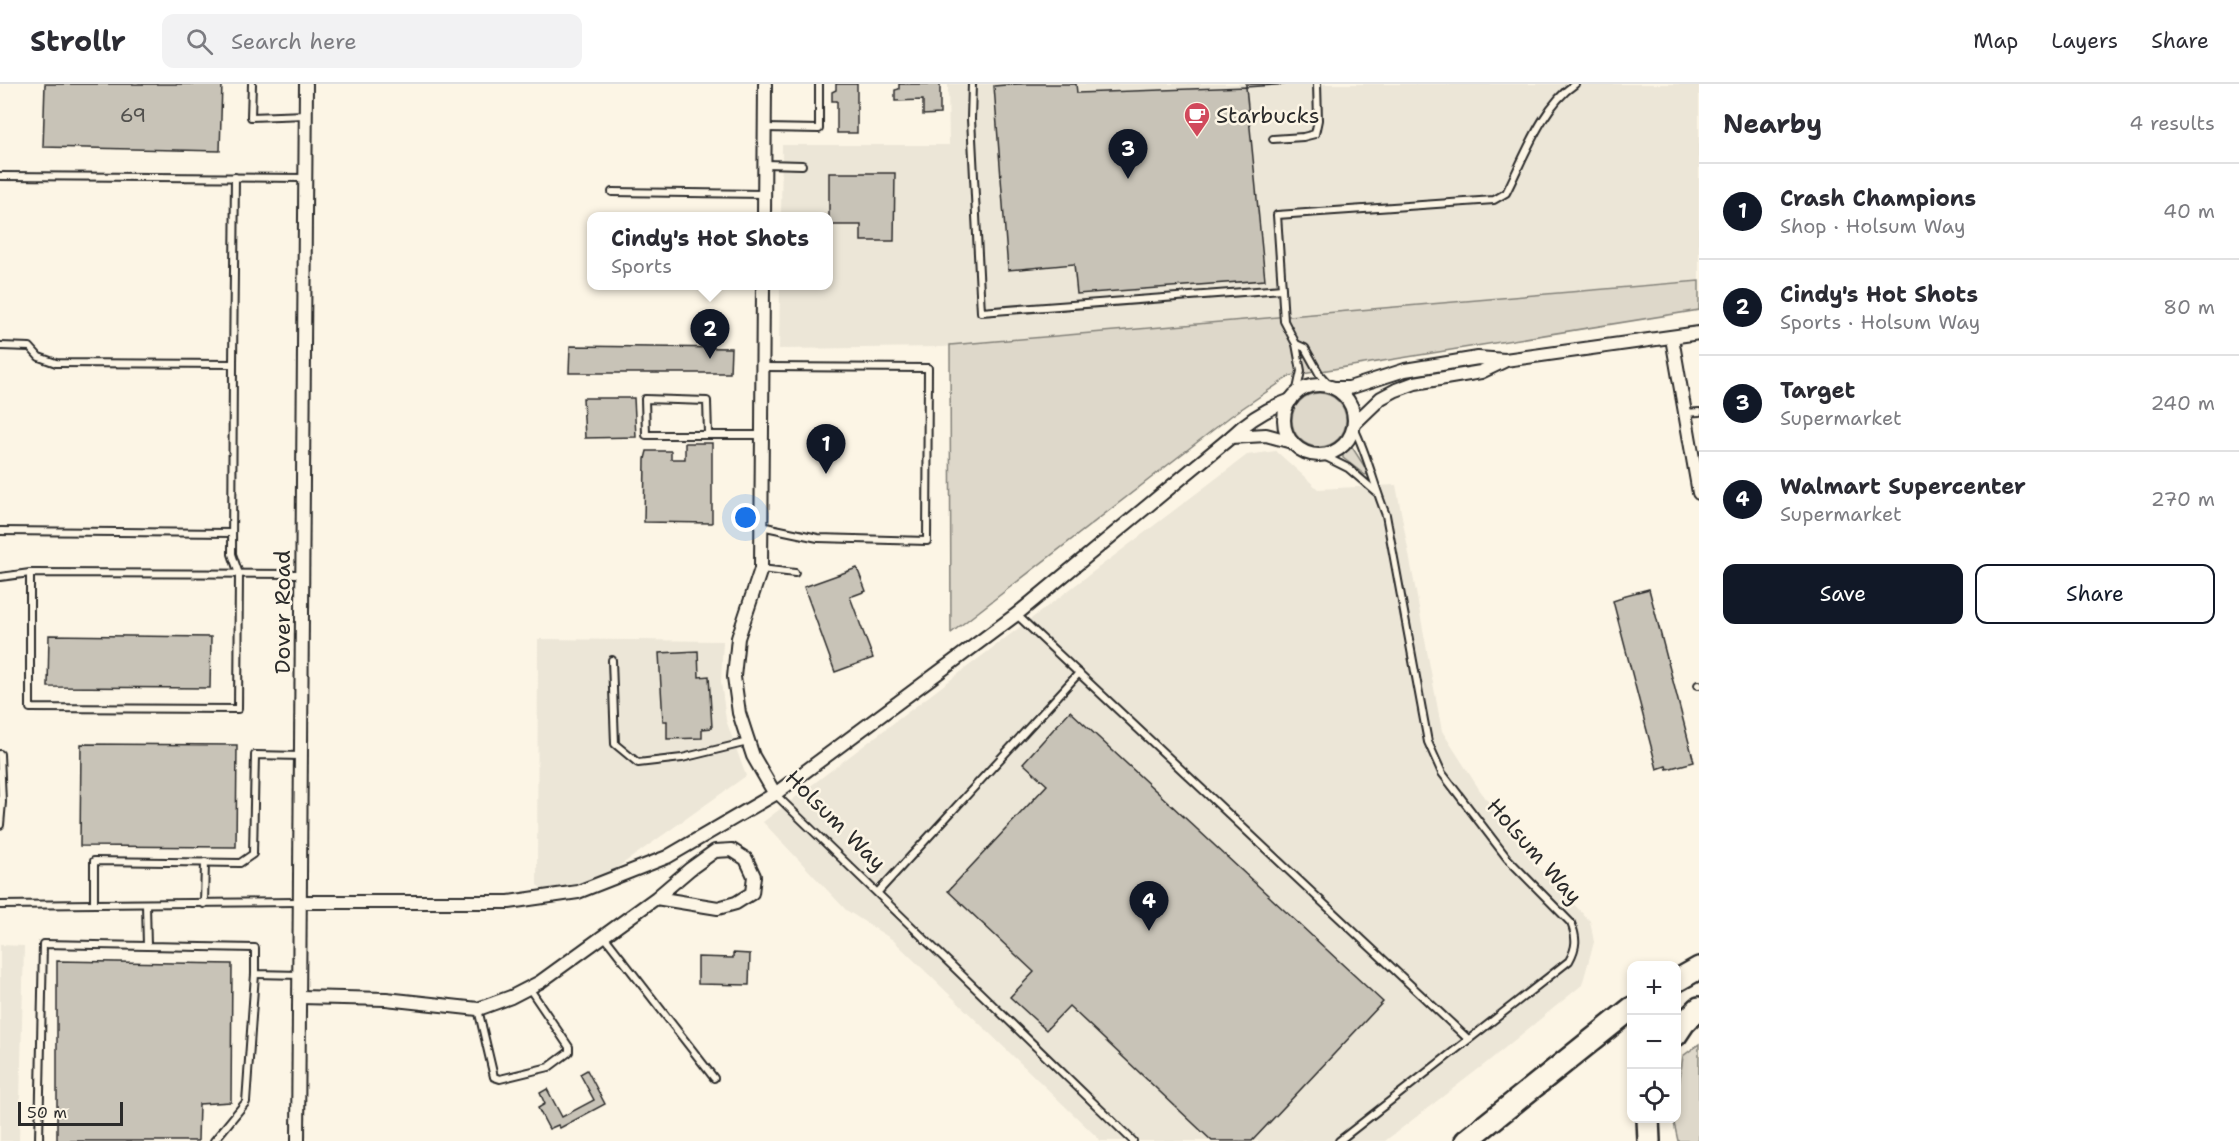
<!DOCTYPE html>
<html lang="en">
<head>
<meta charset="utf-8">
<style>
  :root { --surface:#fff; --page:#f2f2f3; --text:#2b2b33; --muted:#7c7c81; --line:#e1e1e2; --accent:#111827 }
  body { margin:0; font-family:"Shantell Sans",sans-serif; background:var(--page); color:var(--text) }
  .controls { position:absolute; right:18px; bottom:18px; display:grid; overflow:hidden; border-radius:12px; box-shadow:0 3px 9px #0003 }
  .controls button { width:54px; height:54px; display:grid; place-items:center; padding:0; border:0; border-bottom:2px solid var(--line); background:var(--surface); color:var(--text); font:30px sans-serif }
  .scale { position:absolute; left:18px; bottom:15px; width:105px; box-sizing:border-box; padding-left:6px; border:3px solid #2b2b2b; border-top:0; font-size:16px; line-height:21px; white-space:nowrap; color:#2b2b2b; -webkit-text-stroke:4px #fcf5e5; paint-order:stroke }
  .you { position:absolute; left:746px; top:434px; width:21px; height:21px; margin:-15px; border:4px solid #fff; border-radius:50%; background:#1a73e8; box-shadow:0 0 0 9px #1a73e833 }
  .badge { display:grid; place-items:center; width:39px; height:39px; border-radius:50%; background:var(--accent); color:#fff; font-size:20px; font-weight:700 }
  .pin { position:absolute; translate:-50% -50px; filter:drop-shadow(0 2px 3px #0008) }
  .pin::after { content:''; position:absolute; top:32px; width:21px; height:18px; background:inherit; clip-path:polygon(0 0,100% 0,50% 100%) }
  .popup { position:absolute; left:587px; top:128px; width:246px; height:78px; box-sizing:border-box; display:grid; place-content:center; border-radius:12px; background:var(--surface); filter:drop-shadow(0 2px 4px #0005); font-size:20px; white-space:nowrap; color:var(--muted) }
  .popup b { font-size:22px; color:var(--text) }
  .popup::after { content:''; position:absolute; left:50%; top:100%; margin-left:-12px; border:12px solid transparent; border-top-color:var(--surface) }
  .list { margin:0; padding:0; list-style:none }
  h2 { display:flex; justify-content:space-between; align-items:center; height:78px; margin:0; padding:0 24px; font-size:26px }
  h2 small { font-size:20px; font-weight:400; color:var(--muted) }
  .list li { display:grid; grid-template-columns:39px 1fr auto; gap:18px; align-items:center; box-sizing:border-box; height:96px; padding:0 24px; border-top:2px solid var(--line) }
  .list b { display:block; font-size:22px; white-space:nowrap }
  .list p { margin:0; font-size:20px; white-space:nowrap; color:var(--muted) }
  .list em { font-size:20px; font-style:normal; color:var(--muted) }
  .actions { display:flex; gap:12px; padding:18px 24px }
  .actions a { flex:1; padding:14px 0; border:2px solid var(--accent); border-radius:12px; text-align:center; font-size:21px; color:var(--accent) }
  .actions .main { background:var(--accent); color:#fff }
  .icon { flex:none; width:33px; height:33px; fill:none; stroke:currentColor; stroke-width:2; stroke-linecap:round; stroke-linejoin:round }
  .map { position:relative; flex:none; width:1699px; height:1057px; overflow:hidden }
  header { display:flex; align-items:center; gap:36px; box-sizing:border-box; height:84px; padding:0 30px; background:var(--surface); border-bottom:2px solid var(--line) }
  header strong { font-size:28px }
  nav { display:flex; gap:33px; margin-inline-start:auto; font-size:21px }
  .search { width:420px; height:54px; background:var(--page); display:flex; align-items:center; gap:15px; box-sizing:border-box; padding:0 21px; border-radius:12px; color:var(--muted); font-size:22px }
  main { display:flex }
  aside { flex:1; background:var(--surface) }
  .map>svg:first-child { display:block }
  .built { fill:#ece6d7 }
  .green { fill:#ded8ca; stroke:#84827a; stroke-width:1.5 }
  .building { fill:#c8c3b7; stroke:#2b2b2b; stroke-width:1.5 }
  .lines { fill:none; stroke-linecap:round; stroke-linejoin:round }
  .lane-casing { stroke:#2b2b2b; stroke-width:10 }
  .street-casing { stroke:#2b2b2b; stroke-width:16 }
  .highway-casing { stroke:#2b2b2b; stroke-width:26 }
  .lane { stroke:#fcf5e5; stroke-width:6 }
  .street { stroke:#fcf5e5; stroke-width:12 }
  .highway { stroke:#fcf5e5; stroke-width:21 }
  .labels { text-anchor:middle; stroke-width:5; stroke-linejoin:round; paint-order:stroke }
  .number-label { font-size:20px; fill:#52514e }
  .poi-label { font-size:22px; fill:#2b2b2b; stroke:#fcf5e5; text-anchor:start }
  .street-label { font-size:22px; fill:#2b2b2b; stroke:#fcf5e5 }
</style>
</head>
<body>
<header>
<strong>Strollr</strong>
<div class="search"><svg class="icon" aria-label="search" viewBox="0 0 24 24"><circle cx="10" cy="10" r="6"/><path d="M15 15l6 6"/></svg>Search here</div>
<nav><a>Map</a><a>Layers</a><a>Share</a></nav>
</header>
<main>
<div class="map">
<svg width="1699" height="1057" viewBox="0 0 1699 1057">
  <rect width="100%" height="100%" fill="#fcf5e5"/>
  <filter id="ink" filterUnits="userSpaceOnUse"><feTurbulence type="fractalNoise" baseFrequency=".0167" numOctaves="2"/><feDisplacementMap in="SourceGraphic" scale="12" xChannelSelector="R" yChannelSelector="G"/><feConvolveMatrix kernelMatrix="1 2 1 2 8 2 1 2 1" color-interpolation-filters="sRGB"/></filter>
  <g filter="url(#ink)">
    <g class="built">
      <path d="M948,0H1699V197L943,263L779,265L780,202H828V132H781L782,61H949Z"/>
      <path d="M1276,367L1318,405L1396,401L1442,647L1479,705L1531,776L1590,837L1594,858L1582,901L1485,980L1385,1057H1101L893,856L846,826L763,738L1247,371Z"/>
      <path d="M538,555L723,557L721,598L726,636L746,692L580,810L553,815L537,801Z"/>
      <path d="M0,861L24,862L19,1057H0Z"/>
    </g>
    <g class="green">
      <path d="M1699,197V226L1290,292L1231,332L951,549L950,261Z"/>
      <circle cx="1319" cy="336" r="27"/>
      <path d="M1352,363L1368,388V390L1365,391L1343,374V371Z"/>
      <path d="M1699,960V1057H1678L1674,1039L1683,972Z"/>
    </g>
    <g class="building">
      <path d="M45,0H222L220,67L43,63Z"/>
      <path d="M836,0H857V49H837V17H832V8L836,6Z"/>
      <path d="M899,0H940V30L923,31V16L895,17V6L899,5Z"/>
      <path d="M1018,0H1076L1077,9L1246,3L1265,196L1077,210L1074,180L1008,186L994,2Z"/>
      <path d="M1246,0H1290L1246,3Z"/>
      <path d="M829,89H895L894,157H861V141H829Z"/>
      <path d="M570,262L731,264L730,289H569Z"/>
      <path d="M583,314H634L636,353L585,354Z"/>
      <path d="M685,359H712V439L644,438L645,375L647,367H671V375H685Z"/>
      <path d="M857,484L866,507L850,513L873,574L835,588L804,503Z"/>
      <path d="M1649,505L1694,678L1667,685L1666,682L1657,685L1613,517L1622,514V512Z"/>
      <path d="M49,551L211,553L210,604L48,603Z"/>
      <path d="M698,567L699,593L709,592L712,644L702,645V654L667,655V637H663L659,569Z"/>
      <path d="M1070,627L1383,918L1252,1057H1212L1069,922L1046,946L1010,913L1034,888L948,807L1047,701L1023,679Z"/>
      <path d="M81,660L237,661L236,763L80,762Z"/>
      <path d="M733,869L750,870L749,901L698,900V873L733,874Z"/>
      <path d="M57,877L232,880L231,1018L199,1020L198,1057H57Z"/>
      <path d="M587,986L605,1020L560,1044L558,1041L549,1045L538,1024L545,1020L540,1009L547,1005L562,1033L594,1016L580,990Z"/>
    </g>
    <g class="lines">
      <g class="lane-casing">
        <g id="lane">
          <path d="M252,0L251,33L306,31"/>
          <path d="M972,0L971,35L981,228L1282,205L1277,131L1494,116L1506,109C1524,74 1542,22 1575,0"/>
          <path d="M765,44L819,45V0"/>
          <path d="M1273,55L1303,53L1315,50L1318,36L1317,0"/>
          <path d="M765,80L802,81"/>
          <path d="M0,92L305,94"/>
          <path d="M612,108L764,110"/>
          <path d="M1282,205L1284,237L1296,260"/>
          <path d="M0,262L30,263L39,273L56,279L233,280L235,93"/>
          <path d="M1296,310L1301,287L1296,260L1305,264L1320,291L1331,303"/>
          <path d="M1685,329L1699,328"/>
          <path d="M708,350L707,317L645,315L646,351H761"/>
          <path d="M1324,372L1348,384L1376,408"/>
          <path d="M761,442L818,454L927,457L928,284L763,283"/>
          <path d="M0,447L232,449"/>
          <path d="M761,485L795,489"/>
          <path d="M30,489V624L238,625L239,490L232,470L233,280"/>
          <path d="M0,493L30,489L302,490"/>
          <path d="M1017,531L1468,955"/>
          <path d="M612,576L615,660L638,679L682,674L748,658"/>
          <path d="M1698,601H1699"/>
          <path d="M0,670L2,718L0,741"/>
          <path d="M775,710L1133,1057"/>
          <path d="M878,808L1079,589"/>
          <path d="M94,820V777L240,779L253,770L255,671L301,672"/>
          <path d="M146,820L147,862L255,864V890L300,891"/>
          <path d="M204,820L205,778"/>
          <path d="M0,821L300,818"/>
          <path d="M604,852L714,994"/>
          <path d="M478,925L494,993L500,995L549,983L569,968V963L529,904"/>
          <path d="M39,1057L43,860L147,862"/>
          <path d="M214,1057L246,1018L255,890"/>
          <path d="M1339,1057L1569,877C1577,863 1577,854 1571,839L1507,774L1442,689L1428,658L1386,431C1374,402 1368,372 1354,344"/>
        </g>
      </g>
      <g class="street-casing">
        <g id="street">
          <path d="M764,132L765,0"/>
          <path d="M763,202L761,485L738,554L734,593L739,629L753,672L775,710"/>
          <path d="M1672,254L1699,409"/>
          <circle cx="1319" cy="336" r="35"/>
          <path d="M1334,304H1349L1405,286L1478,274L1505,276L1699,249"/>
          <path d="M1355,339L1381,314L1396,306L1415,299L1481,288L1504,277"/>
          <path d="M1231,353L1266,351L1292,358"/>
          <path d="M301,818H509L578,808L667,773L775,710L1017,530L1231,353C1248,336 1268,324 1291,316"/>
          <path d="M300,913L386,915L478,925L511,913L540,898L656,814L690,785L715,767L732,766L746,775L754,792L752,809L736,819L718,824L656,814"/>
          <path d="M298,1057L306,0"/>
        </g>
      </g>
      <g class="highway-casing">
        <g id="highway">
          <path d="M1676,897L1699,884"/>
          <path d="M1676,951L1684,939L1699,924"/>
          <path d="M1648,1034L1649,1057"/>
          <path d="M1466,1057L1632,924"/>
        </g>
      </g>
      <use href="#lane" class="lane"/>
      <use href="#street" class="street"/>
      <use href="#highway" class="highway"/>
    </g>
  </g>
  <defs>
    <g id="cafe-pin" transform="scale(1.35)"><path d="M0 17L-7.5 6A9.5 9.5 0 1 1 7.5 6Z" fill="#d1495b" stroke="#fcf5e5"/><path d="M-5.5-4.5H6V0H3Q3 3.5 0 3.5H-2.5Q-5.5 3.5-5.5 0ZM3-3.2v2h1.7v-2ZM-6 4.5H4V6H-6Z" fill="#fff"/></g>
  </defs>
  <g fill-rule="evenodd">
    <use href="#cafe-pin" x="1197" y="31"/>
  </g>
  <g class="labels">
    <g class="number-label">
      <text x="133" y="38">69</text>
    </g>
    <g class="poi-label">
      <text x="1216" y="39">Starbucks</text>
    </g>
    <g class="street-label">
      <text transform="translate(282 528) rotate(-90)" y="8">Dover Road</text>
      <text transform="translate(836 736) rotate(45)" y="8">Holsum Way</text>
      <text transform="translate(1535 767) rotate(49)" y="8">Holsum Way</text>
    </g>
  </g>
</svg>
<div class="controls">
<button>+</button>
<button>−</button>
<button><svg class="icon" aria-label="locate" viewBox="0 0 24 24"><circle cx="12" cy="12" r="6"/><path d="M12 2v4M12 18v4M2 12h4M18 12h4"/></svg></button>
</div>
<div class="scale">50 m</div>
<div class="you"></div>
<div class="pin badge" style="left:826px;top:390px">1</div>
<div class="pin badge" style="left:710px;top:275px">2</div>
<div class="popup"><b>Cindy's Hot Shots</b>Sports</div>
<div class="pin badge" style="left:1128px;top:95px">3</div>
<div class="pin badge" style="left:1149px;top:847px">4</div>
</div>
<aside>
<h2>Nearby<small>4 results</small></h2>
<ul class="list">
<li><span class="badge">1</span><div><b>Crash Champions</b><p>Shop · Holsum Way</p></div><em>40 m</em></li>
<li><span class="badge">2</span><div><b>Cindy's Hot Shots</b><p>Sports · Holsum Way</p></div><em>80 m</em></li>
<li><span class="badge">3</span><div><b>Target</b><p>Supermarket</p></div><em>240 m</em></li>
<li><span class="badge">4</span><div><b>Walmart Supercenter</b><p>Supermarket</p></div><em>270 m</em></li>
</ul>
<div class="actions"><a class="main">Save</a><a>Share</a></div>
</aside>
</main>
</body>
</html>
